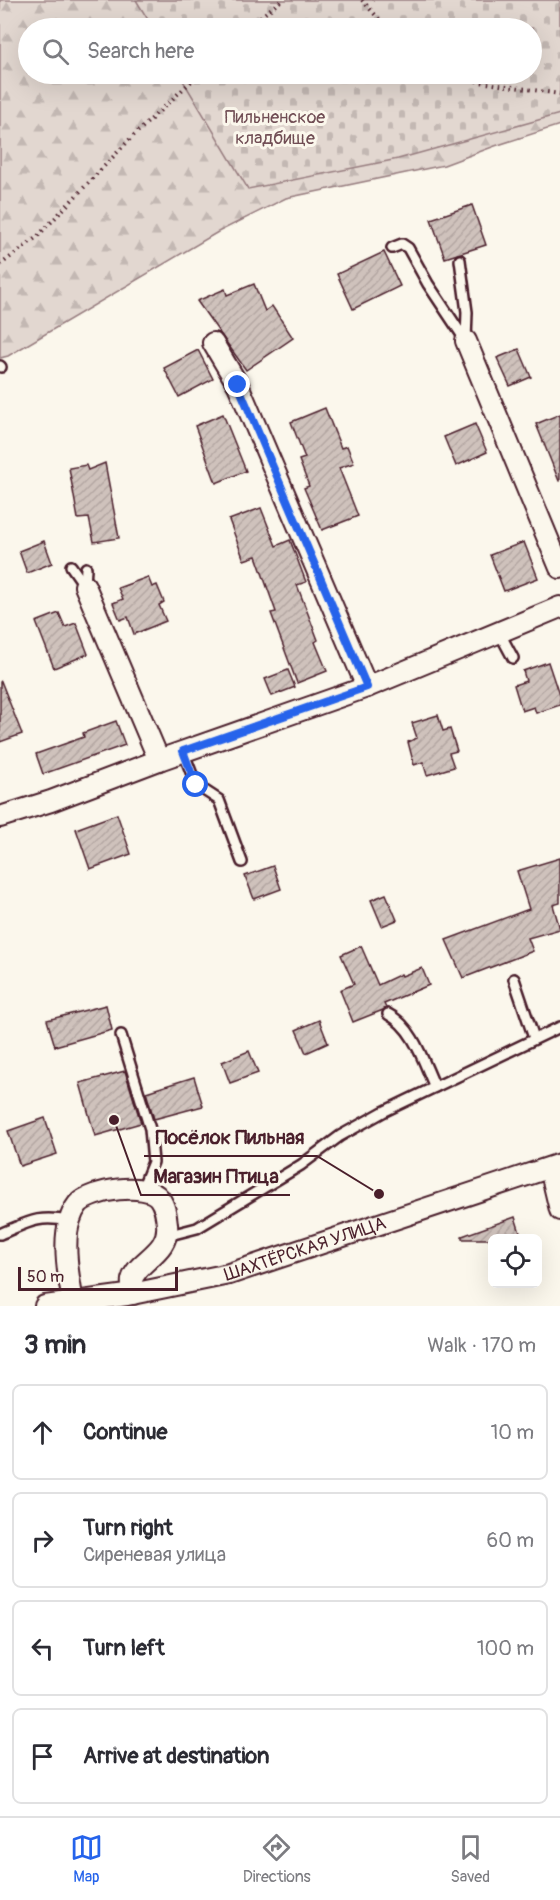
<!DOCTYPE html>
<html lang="en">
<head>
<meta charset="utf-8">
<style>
  :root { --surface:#fff; --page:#f2f2f3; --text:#2b2b33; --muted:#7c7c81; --line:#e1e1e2; --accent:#2563eb }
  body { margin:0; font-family:Pangolin,sans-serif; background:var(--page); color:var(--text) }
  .controls { position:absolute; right:18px; bottom:18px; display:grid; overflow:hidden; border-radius:9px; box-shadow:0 6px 24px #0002 }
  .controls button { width:54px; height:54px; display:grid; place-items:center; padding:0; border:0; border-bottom:2px solid var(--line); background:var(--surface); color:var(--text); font:30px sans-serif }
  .scale { position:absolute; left:18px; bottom:15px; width:160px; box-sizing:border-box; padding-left:6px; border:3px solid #4a1f2b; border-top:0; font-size:16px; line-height:21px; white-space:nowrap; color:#4a1f2b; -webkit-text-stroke:4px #fbf7ec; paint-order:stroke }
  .stop { position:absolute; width:18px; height:18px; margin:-14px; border:4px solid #2563eb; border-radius:50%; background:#fff }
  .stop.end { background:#2563eb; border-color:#fff; box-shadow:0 2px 6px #0008 }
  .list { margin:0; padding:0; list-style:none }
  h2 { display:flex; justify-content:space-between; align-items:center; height:78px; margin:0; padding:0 24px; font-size:26px }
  h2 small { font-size:20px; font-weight:400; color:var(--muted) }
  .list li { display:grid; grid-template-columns:39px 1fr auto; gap:18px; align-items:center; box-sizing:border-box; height:96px; margin:0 12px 12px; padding:0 12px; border:2px solid var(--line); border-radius:9px }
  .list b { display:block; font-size:22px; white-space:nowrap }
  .list p { margin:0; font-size:20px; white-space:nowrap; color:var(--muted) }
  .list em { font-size:20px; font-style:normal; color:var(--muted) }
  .icon { flex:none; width:33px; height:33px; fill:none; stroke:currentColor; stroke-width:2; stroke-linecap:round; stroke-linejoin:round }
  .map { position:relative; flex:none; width:560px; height:1306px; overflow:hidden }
  .search { position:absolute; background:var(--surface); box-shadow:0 6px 24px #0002; left:18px; right:18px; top:18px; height:66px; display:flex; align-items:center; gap:15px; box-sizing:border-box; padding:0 21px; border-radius:33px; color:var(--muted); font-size:22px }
  .sheet { height:510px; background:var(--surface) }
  nav { display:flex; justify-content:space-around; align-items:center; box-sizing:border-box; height:84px; border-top:2px solid var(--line); background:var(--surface); font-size:16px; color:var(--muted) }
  nav a { display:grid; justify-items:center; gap:3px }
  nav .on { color:var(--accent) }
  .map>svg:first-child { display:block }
  .forest { fill:url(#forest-firs); stroke:#967b7e; stroke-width:1.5; fill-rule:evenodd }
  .cemetery { fill:url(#cemetery-stones); stroke:#967b7e; stroke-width:1.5 }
  .building { fill:url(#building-hatch); stroke:#4a1f2b; stroke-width:1.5 }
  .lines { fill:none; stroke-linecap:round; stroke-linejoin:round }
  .service-casing { stroke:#4a1f2b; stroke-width:14 }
  .minor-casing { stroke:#4a1f2b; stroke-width:24 }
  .path { stroke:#4a1f2b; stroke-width:4; stroke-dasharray:1.5 4.5; stroke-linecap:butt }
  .service { stroke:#fbf7ec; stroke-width:9 }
  .minor { stroke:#fbf7ec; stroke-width:20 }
  .route { stroke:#2563eb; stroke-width:8 }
  .labels { text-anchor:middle; stroke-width:6; stroke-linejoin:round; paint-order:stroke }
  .park-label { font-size:18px; fill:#704d54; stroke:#fbf7ec }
  .street-label { font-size:18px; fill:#4a1f2b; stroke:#fbf7ec }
  .leader { fill:none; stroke:#4a1f2b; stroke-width:2 }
  .callout-dot { fill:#4a1f2b; stroke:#fbf7ec; stroke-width:2 }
  .callout-label { font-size:20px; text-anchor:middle; font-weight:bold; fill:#4a1f2b; stroke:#fbf7ec; stroke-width:6; stroke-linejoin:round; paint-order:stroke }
</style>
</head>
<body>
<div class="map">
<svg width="560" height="1306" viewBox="0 0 560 1306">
  <defs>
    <pattern id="forest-firs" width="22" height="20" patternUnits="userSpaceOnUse" patternTransform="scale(1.5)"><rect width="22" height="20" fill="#e2d7d0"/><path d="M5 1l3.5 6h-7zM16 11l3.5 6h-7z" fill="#c3b8b3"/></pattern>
    <pattern id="cemetery-stones" width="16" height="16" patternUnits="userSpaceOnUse" patternTransform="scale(1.5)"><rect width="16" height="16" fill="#e2d7d0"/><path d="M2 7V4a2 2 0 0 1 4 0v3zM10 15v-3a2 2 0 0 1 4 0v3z" fill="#c3b8b3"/></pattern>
    <pattern id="building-hatch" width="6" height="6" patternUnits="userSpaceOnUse" patternTransform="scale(1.5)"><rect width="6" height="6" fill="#cfc2bc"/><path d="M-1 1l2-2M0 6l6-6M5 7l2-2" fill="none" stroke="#b3a6a2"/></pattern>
  </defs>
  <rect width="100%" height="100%" fill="#fbf7ec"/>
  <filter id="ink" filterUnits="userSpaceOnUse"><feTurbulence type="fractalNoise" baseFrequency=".0167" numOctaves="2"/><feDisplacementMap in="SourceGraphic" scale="12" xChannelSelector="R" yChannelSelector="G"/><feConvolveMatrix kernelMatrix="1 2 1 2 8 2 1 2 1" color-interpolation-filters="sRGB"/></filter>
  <g filter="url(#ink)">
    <path class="forest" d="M0,0H560V125L495,146L444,165L286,198L218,232L8,356L0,358ZM28,28H532V74H28Z"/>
    <path class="cemetery" d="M136,0H560V114L398,159L248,189L179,74H532V28H153Z"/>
    <g class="building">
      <path d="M472,205L486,245L445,258L431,219Z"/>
      <path d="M384,252L400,286L353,309L337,274Z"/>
      <path d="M254,284L265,311L272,306L293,338L246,370L197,301L225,289L227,295Z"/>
      <path d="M519,349L531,377L510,386L497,358Z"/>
      <path d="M198,350L213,379L179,397L164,368Z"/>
      <path d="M325,408L341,448L347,446L354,463L339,468L358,516L322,530L304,488L309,486L299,460L305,458L291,422Z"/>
      <path d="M223,414L246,471L216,483L195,426Z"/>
      <path d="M560,414V481H559L536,424Z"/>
      <path d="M475,424L487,452L456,466L444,437Z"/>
      <path d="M105,463L119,538L94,542L89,518L78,519L69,468L86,465L88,470Z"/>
      <path d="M261,508L276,546L290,540L306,582L297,585L318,640L315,642L327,671L297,683L271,613L276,612L256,556L244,560L229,520Z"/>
      <path d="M44,541L52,563L27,573L19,551Z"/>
      <path d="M524,542L538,578L504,591L490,555Z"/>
      <path d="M148,577L152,587L157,585L164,602L159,605L166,621L134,634L128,617L120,620L113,603L123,599L118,588Z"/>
      <path d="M59,613L65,627L76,623L88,654L54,668L36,622Z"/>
      <path d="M548,662L560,698V705L536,713L534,707L522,711L514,685L526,681L523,671Z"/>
      <path d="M288,670L295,687L272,696L265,679Z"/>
      <path d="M1,681L22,734L0,742V682Z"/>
      <path d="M438,715L443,731L450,729L457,751L449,753L454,767L427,775L423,762L414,765L408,742L417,738L412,723Z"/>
      <path d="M116,721L125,745L43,774L36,754L84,737L83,733Z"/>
      <path d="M117,814L131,854L90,869L76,829Z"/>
      <path d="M560,858V903L553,905L560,929L528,938L533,951L463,978L446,940L529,909L517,871Z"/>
      <path d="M273,866L281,889L254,899L245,876Z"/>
      <path d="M386,894L397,920L382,926L371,900Z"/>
      <path d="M361,946L378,985L401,974L402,976L422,968L429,985L384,1004L386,1008L383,1010L353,1022L340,990L354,984L341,955Z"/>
      <path d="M106,1005L112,1030L55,1046L47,1020Z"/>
      <path d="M319,1020L328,1043L306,1053L296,1030Z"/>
      <path d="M249,1051L258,1073L230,1083L222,1062Z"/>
      <path d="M125,1071L141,1123L95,1136L80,1083Z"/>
      <path d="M194,1077L203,1106L154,1119L146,1092Z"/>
      <path d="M45,1118L57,1154L20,1166L8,1131Z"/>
      <path d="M515,1217L522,1239H462V1236Z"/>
    </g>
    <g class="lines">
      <g class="service-casing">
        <g id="service">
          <path d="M392,248L402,244L408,248L428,284L466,341"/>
          <path d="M460,260L467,312L466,341"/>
          <path d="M0,366L1,367"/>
          <path d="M71,566L85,586"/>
          <path d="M85,586L86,568"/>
          <path d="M499,632L513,658"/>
          <path d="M183,751L196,785L219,800L242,862"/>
          <path d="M514,979L534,1038"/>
          <path d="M388,1014C414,1028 423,1061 435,1087"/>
          <path d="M121,1035L150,1129L153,1162L142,1189"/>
          <path d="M0,1234C29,1222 37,1215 69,1221"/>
          <path d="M166,1236L197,1228L301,1165L340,1136L383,1112L560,1027"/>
        </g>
      </g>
      <g class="minor-casing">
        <g id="minor">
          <path d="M466,341L560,568"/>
          <path d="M213,343L238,385L367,687"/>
          <path d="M85,586L159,760"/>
          <path d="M0,817L51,801L159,760L367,687L560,607"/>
          <path d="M550,1168L560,1210"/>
          <path d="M73,1302C69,1280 62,1242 70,1220C71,1216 75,1208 78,1204C91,1190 146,1181 159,1198C165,1206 166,1215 167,1224C170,1253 137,1260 132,1280C131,1284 133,1290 133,1294"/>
          <path id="s1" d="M45,1306L127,1295L229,1274L560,1164"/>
        </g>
      </g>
      <g class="path">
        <path d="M362,0L387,28"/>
        <path d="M246,28L282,0"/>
        <path d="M453,74L480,82L560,94"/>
        <path d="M0,265L37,237L130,139L199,74"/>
      </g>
      <use href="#service" class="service"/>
      <use href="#minor" class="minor"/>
    </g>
  </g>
  <g class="lines" filter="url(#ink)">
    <path class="route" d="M196,785L183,751L367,687L238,385"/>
  </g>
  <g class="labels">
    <g class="park-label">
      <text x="275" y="123">Пильненское<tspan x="275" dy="21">кладбище</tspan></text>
    </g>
    <g class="street-label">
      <text dy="6" stroke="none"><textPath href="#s1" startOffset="267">ШАХТЁРСКАЯ УЛИЦА</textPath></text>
    </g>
  </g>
  <path class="leader" d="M379 1194L317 1156H144M114 1120L141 1195H290"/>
  <g class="callout-dot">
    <circle cx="379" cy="1194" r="6"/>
    <circle cx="114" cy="1120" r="6"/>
  </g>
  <g class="callout-label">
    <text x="230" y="1144">Посёлок Пильная</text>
    <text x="216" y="1183">Магазин Птица</text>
  </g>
</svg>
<div class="controls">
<button><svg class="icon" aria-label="locate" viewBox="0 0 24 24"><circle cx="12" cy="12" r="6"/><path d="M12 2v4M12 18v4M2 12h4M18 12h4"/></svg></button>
</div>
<div class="scale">50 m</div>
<div class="stop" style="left:196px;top:785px"></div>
<div class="stop end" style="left:238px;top:385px"></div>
<div class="search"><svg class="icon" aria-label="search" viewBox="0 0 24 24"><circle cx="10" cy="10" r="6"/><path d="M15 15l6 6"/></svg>Search here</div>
</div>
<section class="sheet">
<h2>3 min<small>Walk · 170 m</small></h2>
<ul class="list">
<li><svg class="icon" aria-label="ahead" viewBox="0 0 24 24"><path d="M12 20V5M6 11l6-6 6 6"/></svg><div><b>Continue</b></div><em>10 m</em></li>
<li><svg class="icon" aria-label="right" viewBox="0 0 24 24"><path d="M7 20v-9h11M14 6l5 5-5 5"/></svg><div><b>Turn right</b><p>Сиреневая улица</p></div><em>60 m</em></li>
<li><svg class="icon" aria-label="left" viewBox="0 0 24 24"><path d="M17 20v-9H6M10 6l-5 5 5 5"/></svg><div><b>Turn left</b></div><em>100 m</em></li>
<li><svg class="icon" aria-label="arrive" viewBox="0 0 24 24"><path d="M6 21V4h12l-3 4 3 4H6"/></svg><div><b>Arrive at destination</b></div></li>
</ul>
</section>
<nav>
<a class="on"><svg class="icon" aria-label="map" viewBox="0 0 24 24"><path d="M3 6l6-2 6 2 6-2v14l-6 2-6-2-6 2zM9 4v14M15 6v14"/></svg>Map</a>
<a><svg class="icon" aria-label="directions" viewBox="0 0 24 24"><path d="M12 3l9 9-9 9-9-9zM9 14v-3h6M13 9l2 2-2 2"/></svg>Directions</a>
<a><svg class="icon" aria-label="saved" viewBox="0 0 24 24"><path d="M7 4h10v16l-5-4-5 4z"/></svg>Saved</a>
</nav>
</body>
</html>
